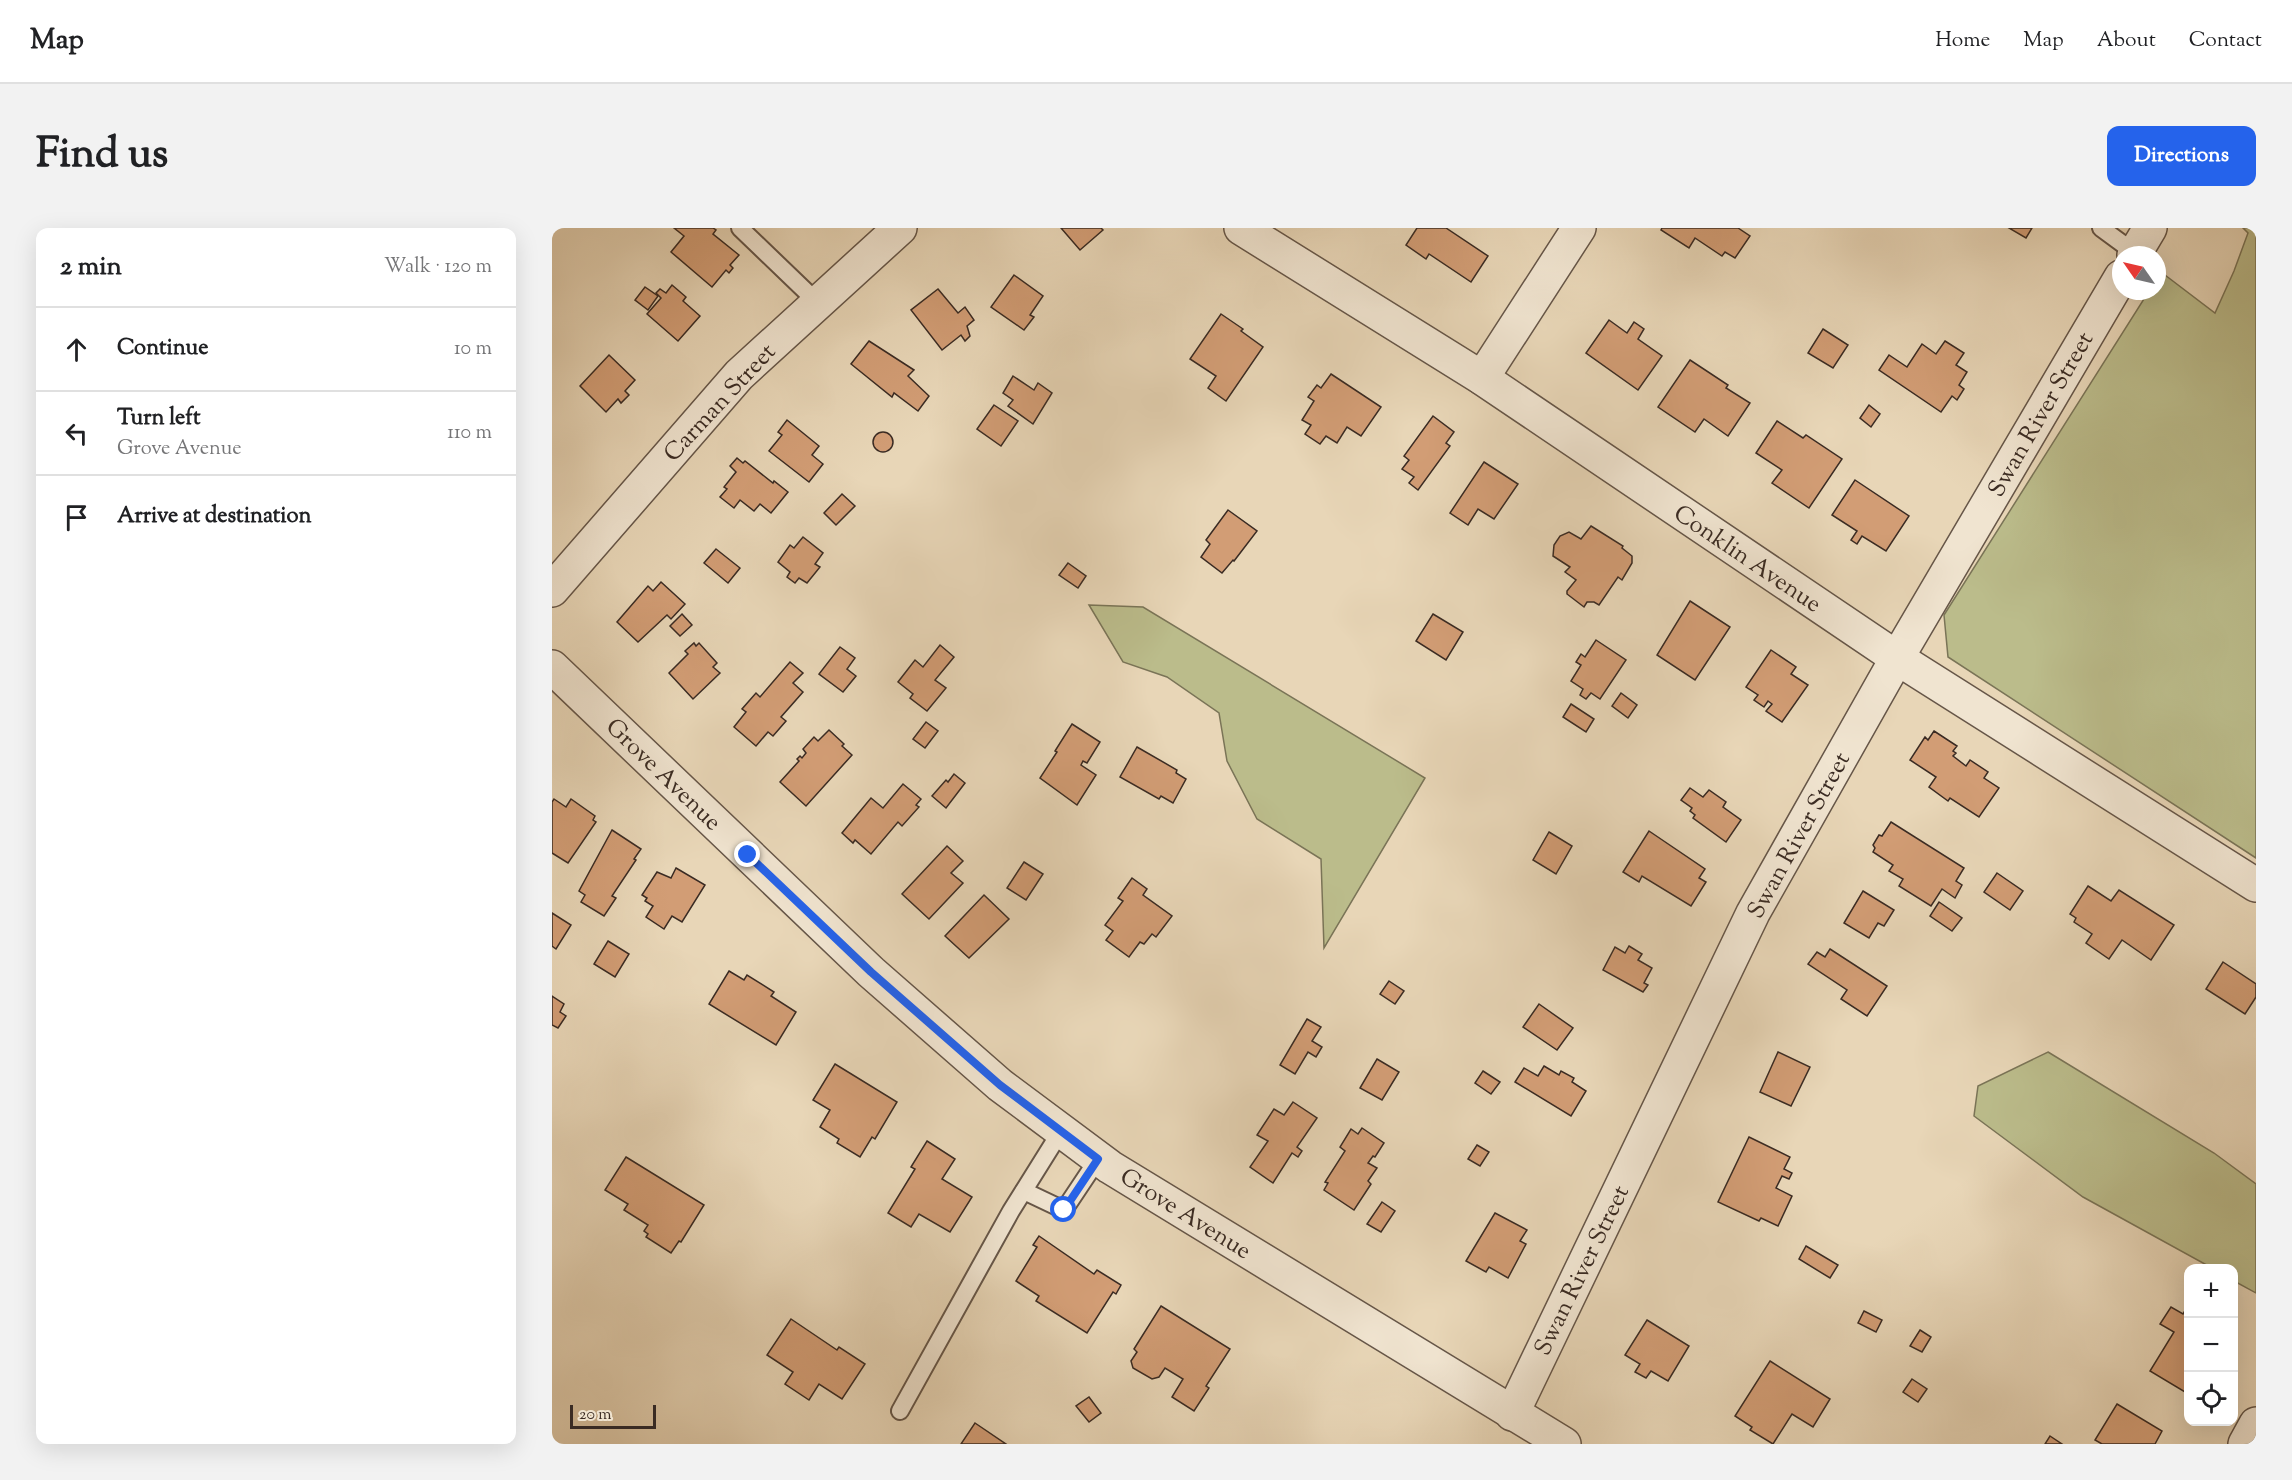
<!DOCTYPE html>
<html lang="en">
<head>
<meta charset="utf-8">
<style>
  :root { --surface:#fff; --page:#f2f2f2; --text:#202124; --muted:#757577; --line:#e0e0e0; --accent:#2563eb }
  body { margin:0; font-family:"Sorts Mill Goudy",serif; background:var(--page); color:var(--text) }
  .controls { position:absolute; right:18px; bottom:18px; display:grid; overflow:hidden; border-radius:12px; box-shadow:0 6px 24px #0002 }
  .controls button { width:54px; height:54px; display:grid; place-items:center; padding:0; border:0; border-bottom:2px solid var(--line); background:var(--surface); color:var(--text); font:30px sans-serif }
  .compass { position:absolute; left:1560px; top:18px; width:54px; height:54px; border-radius:50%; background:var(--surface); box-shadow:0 6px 24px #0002; rotate:304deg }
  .scale { position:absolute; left:18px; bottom:15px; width:86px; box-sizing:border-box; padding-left:6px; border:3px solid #3a2b23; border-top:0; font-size:16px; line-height:21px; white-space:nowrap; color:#3a2b23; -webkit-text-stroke:4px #f0e4d0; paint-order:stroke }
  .stop { position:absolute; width:18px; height:18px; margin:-14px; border:4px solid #2563eb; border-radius:50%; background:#fff }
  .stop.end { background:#2563eb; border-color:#fff; box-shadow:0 2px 6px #0008 }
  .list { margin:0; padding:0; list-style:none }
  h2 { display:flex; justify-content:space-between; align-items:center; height:78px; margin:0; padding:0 24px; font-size:26px }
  h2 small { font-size:20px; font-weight:400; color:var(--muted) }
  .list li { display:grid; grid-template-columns:39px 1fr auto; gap:18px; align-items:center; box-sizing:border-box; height:84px; padding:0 24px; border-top:2px solid var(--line) }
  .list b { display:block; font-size:22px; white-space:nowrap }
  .list p { margin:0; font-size:20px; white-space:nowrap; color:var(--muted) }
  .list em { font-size:20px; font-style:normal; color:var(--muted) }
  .icon { flex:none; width:33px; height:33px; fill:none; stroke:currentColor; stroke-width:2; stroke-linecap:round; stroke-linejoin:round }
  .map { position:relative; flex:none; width:1704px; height:1216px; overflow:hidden; border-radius:12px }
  header { display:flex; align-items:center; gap:36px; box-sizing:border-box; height:84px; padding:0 30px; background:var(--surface); border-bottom:2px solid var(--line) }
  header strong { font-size:28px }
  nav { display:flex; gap:33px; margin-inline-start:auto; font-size:21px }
  .intro { display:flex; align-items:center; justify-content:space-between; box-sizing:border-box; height:144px; padding:0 36px }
  h1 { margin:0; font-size:42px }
  .button { padding:15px 27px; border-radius:12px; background:var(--accent); color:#fff; font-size:21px; font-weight:700 }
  main { display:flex; gap:36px; padding:0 36px }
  aside { flex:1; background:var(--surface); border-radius:12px; box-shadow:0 6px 24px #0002 }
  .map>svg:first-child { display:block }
  .green { fill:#bbbc8b; stroke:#7a7457; stroke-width:1.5 }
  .building { fill:#d29d75; stroke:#3a2b23; stroke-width:1.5 }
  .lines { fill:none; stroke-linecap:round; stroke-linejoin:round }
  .service-casing { stroke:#665648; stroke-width:20 }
  .minor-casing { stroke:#665648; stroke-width:36 }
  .service { stroke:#f0e4d0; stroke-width:16 }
  .minor { stroke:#f0e4d0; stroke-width:33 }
  .route { stroke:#2563eb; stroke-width:8 }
  .labels { text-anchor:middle; stroke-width:4.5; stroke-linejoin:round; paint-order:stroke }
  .street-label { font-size:24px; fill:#3a2b23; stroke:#f0e4d0 }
</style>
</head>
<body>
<header>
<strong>Map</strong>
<nav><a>Home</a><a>Map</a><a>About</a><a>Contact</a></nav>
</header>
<div class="intro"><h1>Find us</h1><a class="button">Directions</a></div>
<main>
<aside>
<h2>2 min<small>Walk · 120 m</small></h2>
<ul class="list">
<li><svg class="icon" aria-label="ahead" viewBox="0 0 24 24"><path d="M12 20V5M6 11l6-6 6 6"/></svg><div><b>Continue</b></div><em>10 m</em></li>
<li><svg class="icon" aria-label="left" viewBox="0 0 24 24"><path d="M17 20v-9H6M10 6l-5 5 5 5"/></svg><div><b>Turn left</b><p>Grove Avenue</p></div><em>110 m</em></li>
<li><svg class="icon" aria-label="arrive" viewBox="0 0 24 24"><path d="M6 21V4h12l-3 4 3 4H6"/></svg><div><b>Arrive at destination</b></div></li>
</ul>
</aside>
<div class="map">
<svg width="1704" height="1216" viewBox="0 0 1704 1216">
  <rect width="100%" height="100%" fill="#e8d6b7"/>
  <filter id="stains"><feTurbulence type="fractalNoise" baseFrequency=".00333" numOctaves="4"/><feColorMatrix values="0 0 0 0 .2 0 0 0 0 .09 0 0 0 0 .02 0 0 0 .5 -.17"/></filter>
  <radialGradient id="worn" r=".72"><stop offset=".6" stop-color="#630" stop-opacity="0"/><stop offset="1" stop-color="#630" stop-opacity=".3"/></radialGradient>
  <g class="green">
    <path d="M1691,0H1704V630L1396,429L1392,387L1597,63H1605V50L1609,44L1663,85L1682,43L1696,5Z"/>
    <path d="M537,377L591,379L873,550L772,720L769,631L705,591L675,533L667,485L615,449L571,434Z"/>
    <path d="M1496,824L1662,925L1704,956V1065L1682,1053V1040H1660L1531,969L1422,888L1426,858Z"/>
  </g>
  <g class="building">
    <path d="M122,0H161L164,2L161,6L187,27L178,37L181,40L177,45L174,42L160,59L119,24L132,8Z"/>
    <path d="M509,0H549L551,2L528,22Z"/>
    <path d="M865,0H894L936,28L919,54L877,26L874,31L854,17Z"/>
    <path d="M1110,0H1186L1198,8L1183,30L1173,24L1170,28L1143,10L1137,20L1109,2Z"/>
    <path d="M1457,0H1480L1474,10Z"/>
    <path d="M462,47L491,68L478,87L482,89L472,102L439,79Z"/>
    <path d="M120,57L134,69L131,73L148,88L126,113L95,86L109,70L104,65L108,61L114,65Z"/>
    <path d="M93,59L106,68L96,82L83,72Z"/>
    <path d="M386,61L406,85L413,79L422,92L415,98L418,108L413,113L409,107L390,122L359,82Z"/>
    <path d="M669,86L691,101L689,103L711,119L674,173L656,160L664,148L638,131Z"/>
    <path d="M1057,92L1075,105L1082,94L1092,101L1086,111L1110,128L1086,162L1034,125Z"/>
    <path d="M1271,101L1296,117L1281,140L1256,125Z"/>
    <path d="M317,113L362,142L356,148L377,168L366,183L342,165L340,169L299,136Z"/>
    <path d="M1393,113L1412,125L1404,137L1415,144L1407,157L1412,161L1405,172L1400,168L1389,184L1327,142L1337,127L1355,139L1370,116L1384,126Z"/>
    <path d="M57,127L83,152L73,163L77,167L69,175L66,171L54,184L28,158Z"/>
    <path d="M1138,132L1176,157L1174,160L1198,175L1176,208L1152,191L1143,204L1106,179Z"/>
    <path d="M779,146L829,179L809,208L795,199L785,215L774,208L768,216L753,206L759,197L750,192L762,173L756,169L765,157L769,160Z"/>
    <path d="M461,148L482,162L486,155L500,165L481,196L456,178L461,172L451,165Z"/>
    <path d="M442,177L466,193L449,218L425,201Z"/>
    <path d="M1317,177L1328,186L1319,199L1308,190Z"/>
    <path d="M881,188L902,204L894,215L898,218L866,262L857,255L862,249L850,241L857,232L852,228Z"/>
    <path d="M235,192L267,218L260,227L271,236L257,254L217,223L230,207L226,204Z"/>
    <path d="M1225,193L1251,210L1254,207L1290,231L1257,280L1220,255L1230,242L1204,225Z"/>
    <circle cx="331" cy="214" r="10"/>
    <path d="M185,230L191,235L193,233L221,255L222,253L236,264L219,285L208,276L202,283L188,272L182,280L168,269L175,261L172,259L184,244L178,238Z"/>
    <path d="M932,234L966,256L942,291L926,281L916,297L898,285Z"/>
    <path d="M1303,252L1357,288L1334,323L1310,308L1305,316L1299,312L1305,303L1280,287Z"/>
    <path d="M290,266L303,278L284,297L272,285Z"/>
    <path d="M676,282L705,303L682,333L681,332L670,345L649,329L658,316L654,312Z"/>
    <path d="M1039,298L1071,318L1070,320L1080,328V335L1070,352L1066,349L1047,377L1042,374H1035L1032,379L1015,366V363L1024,352L1013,344L1018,339L1001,328L1002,317L1008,308L1017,304L1029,311Z"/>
    <path d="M251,309L271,325L263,336L268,339L255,355L247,350L243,355L235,349L238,344L226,334L238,317L242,320Z"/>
    <path d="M164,321L188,340L176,355L152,335Z"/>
    <path d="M516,335L534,348L526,360L507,347Z"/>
    <path d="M109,354L133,376L119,391L115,387L86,414L65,394L96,358L101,363Z"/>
    <path d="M1138,373L1178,399L1143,452L1105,427Z"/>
    <path d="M130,386L140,397L128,408L118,398Z"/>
    <path d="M881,386L911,404L894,432L864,413Z"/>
    <path d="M1044,412L1074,432L1048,471L1039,465L1034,471L1028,467L1031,461L1019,453L1029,437L1024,434L1029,426L1033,429Z"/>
    <path d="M142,415L144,418L147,415L165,435L161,439L168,445L141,471L117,445L136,426L133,423Z"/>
    <path d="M388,417L402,429L383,452L394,460L375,483L358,470L361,466L346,454L363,432L371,439Z"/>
    <path d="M288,419L303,430L295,441L304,448L291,464L267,446Z"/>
    <path d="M1219,422L1244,439L1239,446L1256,457L1230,494L1214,483L1220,476L1216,473L1212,479L1202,472L1206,467L1194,459Z"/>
    <path d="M238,434L251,445L241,455L251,464L229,489L234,493L221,508L216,504L204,518L182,499L194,484L190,481L204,465L208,469Z"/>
    <path d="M1069,465L1085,477L1076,490L1060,478Z"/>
    <path d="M1019,476L1042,491L1034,504L1011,489Z"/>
    <path d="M374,494L386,503L373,520L361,511Z"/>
    <path d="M520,496L548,514L535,535L531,533L529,537L544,547L525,577L488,550L505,524L503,523Z"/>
    <path d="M277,502L292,516L290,518L300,527L254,578L228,554L247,533L245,531L248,528L250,530L254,525L251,521L262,509L266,513Z"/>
    <path d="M1382,503L1405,518L1401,523L1404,525L1401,528L1414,538L1418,532L1436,544L1432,550L1447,560L1427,589L1398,570L1396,573L1377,559L1384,549L1358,532L1373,509L1376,512Z"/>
    <path d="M585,519L625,542L624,545L634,551L621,575L609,568L607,571L568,549Z"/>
    <path d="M402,546L413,555L394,580L380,568L394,552L396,554Z"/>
    <path d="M351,556L369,571L364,577L367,579L350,598L346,594L319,626L303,612L301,615L290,605L319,570L331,580Z"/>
    <path d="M1138,560L1151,569L1157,562L1174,574L1171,579L1189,592L1174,614L1141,590L1143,587L1138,583L1140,580L1129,572Z"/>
    <path d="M2,571L14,579L19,571L43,588L41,592L44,594L16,635L0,625V574Z"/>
    <path d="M1339,594L1412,640L1404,653L1410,657L1403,670L1390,661L1379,678L1347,658L1351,651L1337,643L1341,637L1321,624L1323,620L1321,617L1327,607L1330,608Z"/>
    <path d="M60,602L89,621L82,631L84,632L60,668L64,670L52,688L29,674L33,667L27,663Z"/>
    <path d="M1097,603L1153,641L1147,650L1154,654L1139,678L1090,648L1087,654L1071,644Z"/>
    <path d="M997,604L1020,618L1004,646L981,632Z"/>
    <path d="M395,618L411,633L399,645L411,655L377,691L350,666Z"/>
    <path d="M472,634L491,646L474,672L455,660Z"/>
    <path d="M124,640L153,657L130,694L120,688L112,701L94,689L101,678L93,673L95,670L90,667L105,644L119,650Z"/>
    <path d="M1445,645L1471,663L1458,682L1432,664Z"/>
    <path d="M580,650L595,661L591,667L620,688L604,709L600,706L592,716L588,714L577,729L554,712L561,703L553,697L571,673L566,670Z"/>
    <path d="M1536,658L1559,673L1567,662L1622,697L1599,732L1570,712L1557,731L1534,715L1540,706L1522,694L1524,690L1518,686Z"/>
    <path d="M1311,663L1342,682L1332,698L1326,695L1317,710L1292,695Z"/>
    <path d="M432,667L457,691L417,730L393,708Z"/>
    <path d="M1387,674L1410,690L1400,703L1378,688Z"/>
    <path d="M0,685L19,697L4,721L0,718Z"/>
    <path d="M56,713L77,726L63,749L42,736Z"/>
    <path d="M1077,718L1090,726L1086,732L1100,740L1092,755L1096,757L1091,764L1051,742L1063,719L1073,725Z"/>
    <path d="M1278,721L1335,758L1315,788L1289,771L1295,762L1256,736L1265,724L1273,729Z"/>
    <path d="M1671,734L1704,756V769L1693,786L1654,761Z"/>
    <path d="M177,743L192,752L195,747L222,764L219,768L244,784L224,817L157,776Z"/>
    <path d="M837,753L852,763L843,776L828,766Z"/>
    <path d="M0,768L12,776L8,784L14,788L6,800L0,797Z"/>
    <path d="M987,776L1021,800L1005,822L971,799Z"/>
    <path d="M755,791L769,799L760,813L770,819L764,829L756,824L743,846L728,837Z"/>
    <path d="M1226,824L1258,839L1239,878L1208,864Z"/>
    <path d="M825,831L847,844L830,872L808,860Z"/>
    <path d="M283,836L345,874L323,911L320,909L308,929L285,915L287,911L268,899L278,882L261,872Z"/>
    <path d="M992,838L1007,847L1009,843L1022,850L1020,854L1034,863L1019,888L963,854L972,840L986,848Z"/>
    <path d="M931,843L948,854L939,866L923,855Z"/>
    <path d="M741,874L765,890L745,919L750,923L746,929L740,925L721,955L698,939L716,913L705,907L722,881L732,887Z"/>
    <path d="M810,900L832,915L823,929L821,928L816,935L825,940L816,953L819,956L802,982L772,962L776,955L773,954L793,923L788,919L799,901L806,906Z"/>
    <path d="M1197,909L1238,929L1232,941L1240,945L1237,951L1230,948L1224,960L1240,968L1226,998L1209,990L1207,993L1166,974Z"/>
    <path d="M375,913L403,931L390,951L420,969L398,1004L367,986L359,999L336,985L363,941L359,939Z"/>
    <path d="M925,917L937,924L928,938L916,931Z"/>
    <path d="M74,929L152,977L129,1014L127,1013L119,1025L94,1009L96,1006L92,1003L96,997L72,982L76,976L53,962Z"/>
    <path d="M830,974L843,983L829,1004L815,996Z"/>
    <path d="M943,985L975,1002L968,1013L974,1016L956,1050L937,1039L934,1044L914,1033Z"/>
    <path d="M487,1008L542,1046L545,1042L569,1057L564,1066L561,1064L535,1105L484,1073L487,1068L464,1053L485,1019L481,1017Z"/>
    <path d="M1254,1018L1286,1037L1278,1050L1247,1031Z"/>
    <path d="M1636,1077V1159L1633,1164L1598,1143L1622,1104L1608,1096L1619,1079L1631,1086Z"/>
    <path d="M609,1078L678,1121L654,1158L657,1160L642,1183L620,1169L631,1151L613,1140L607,1149L600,1151L581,1140L579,1133L585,1124L582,1121Z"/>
    <path d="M1312,1083L1330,1092L1324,1104L1306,1095Z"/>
    <path d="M239,1091L285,1122L287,1119L313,1136L290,1171L267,1156L257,1172L233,1156L241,1144L215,1127Z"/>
    <path d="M1095,1092L1137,1118L1116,1153L1099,1143L1094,1150L1083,1144L1088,1136L1073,1127Z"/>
    <path d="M1368,1102L1379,1109L1370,1124L1358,1118Z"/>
    <path d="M1218,1133L1278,1171L1261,1199L1240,1186L1221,1216L1198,1202L1200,1199L1183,1188Z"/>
    <path d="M1360,1151L1375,1161L1366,1174L1351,1164Z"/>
    <path d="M537,1169L549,1185L537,1194L524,1178Z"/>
    <path d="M1565,1176L1610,1203L1603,1216H1550L1543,1212Z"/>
    <path d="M423,1195L454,1216H409Z"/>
    <path d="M1498,1208L1510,1216H1493Z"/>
  </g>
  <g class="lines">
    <g class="service-casing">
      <g id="service">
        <path d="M188,0L266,75"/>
        <path d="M1549,0L1583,25"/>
        <path d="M472,963L512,982L546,931"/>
        <path d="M348,1183L459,983L509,903"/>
      </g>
    </g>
    <g class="minor-casing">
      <g id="minor">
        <path d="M689,0L930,150L1345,430L1704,657"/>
        <path d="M1582,27L1598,0"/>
        <path d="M930,150L1027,0"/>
        <path d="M0,362L187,147L348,0"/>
        <path d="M0,439L319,744L448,857L558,939L1012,1216"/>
        <path d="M960,1186L1201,685L1345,430L1569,49"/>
        <path d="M1693,1216L1704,1196"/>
      </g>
    </g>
    <use href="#service" class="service"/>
    <use href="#minor" class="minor"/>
  </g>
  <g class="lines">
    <path class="route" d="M196,627L319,744L448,857L546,931L512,982"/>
  </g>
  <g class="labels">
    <g class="street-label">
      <text transform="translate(167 174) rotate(-47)" y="8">Carman Street</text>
      <text transform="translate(1488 186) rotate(-60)" y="8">Swan River Street</text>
      <text transform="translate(1196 330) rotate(34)" y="8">Conklin Avenue</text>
      <text transform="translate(112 546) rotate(44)" y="8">Grove Avenue</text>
      <text transform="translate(1246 607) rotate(-61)" y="8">Swan River Street</text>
      <text transform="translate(634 985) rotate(32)" y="8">Grove Avenue</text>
      <text transform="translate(1029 1042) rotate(-64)" y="8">Swan River Street</text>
    </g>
  </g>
  <rect width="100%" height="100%" filter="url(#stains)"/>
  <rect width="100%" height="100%" fill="url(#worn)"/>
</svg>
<div class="controls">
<button>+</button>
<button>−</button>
<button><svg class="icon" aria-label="locate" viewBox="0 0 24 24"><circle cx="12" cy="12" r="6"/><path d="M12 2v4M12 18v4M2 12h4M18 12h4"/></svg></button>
</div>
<svg class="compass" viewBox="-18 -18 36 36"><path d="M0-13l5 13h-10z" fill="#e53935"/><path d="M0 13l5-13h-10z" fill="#757577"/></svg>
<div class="scale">20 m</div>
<div class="stop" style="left:512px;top:982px"></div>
<div class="stop end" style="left:196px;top:627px"></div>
</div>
</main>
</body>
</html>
